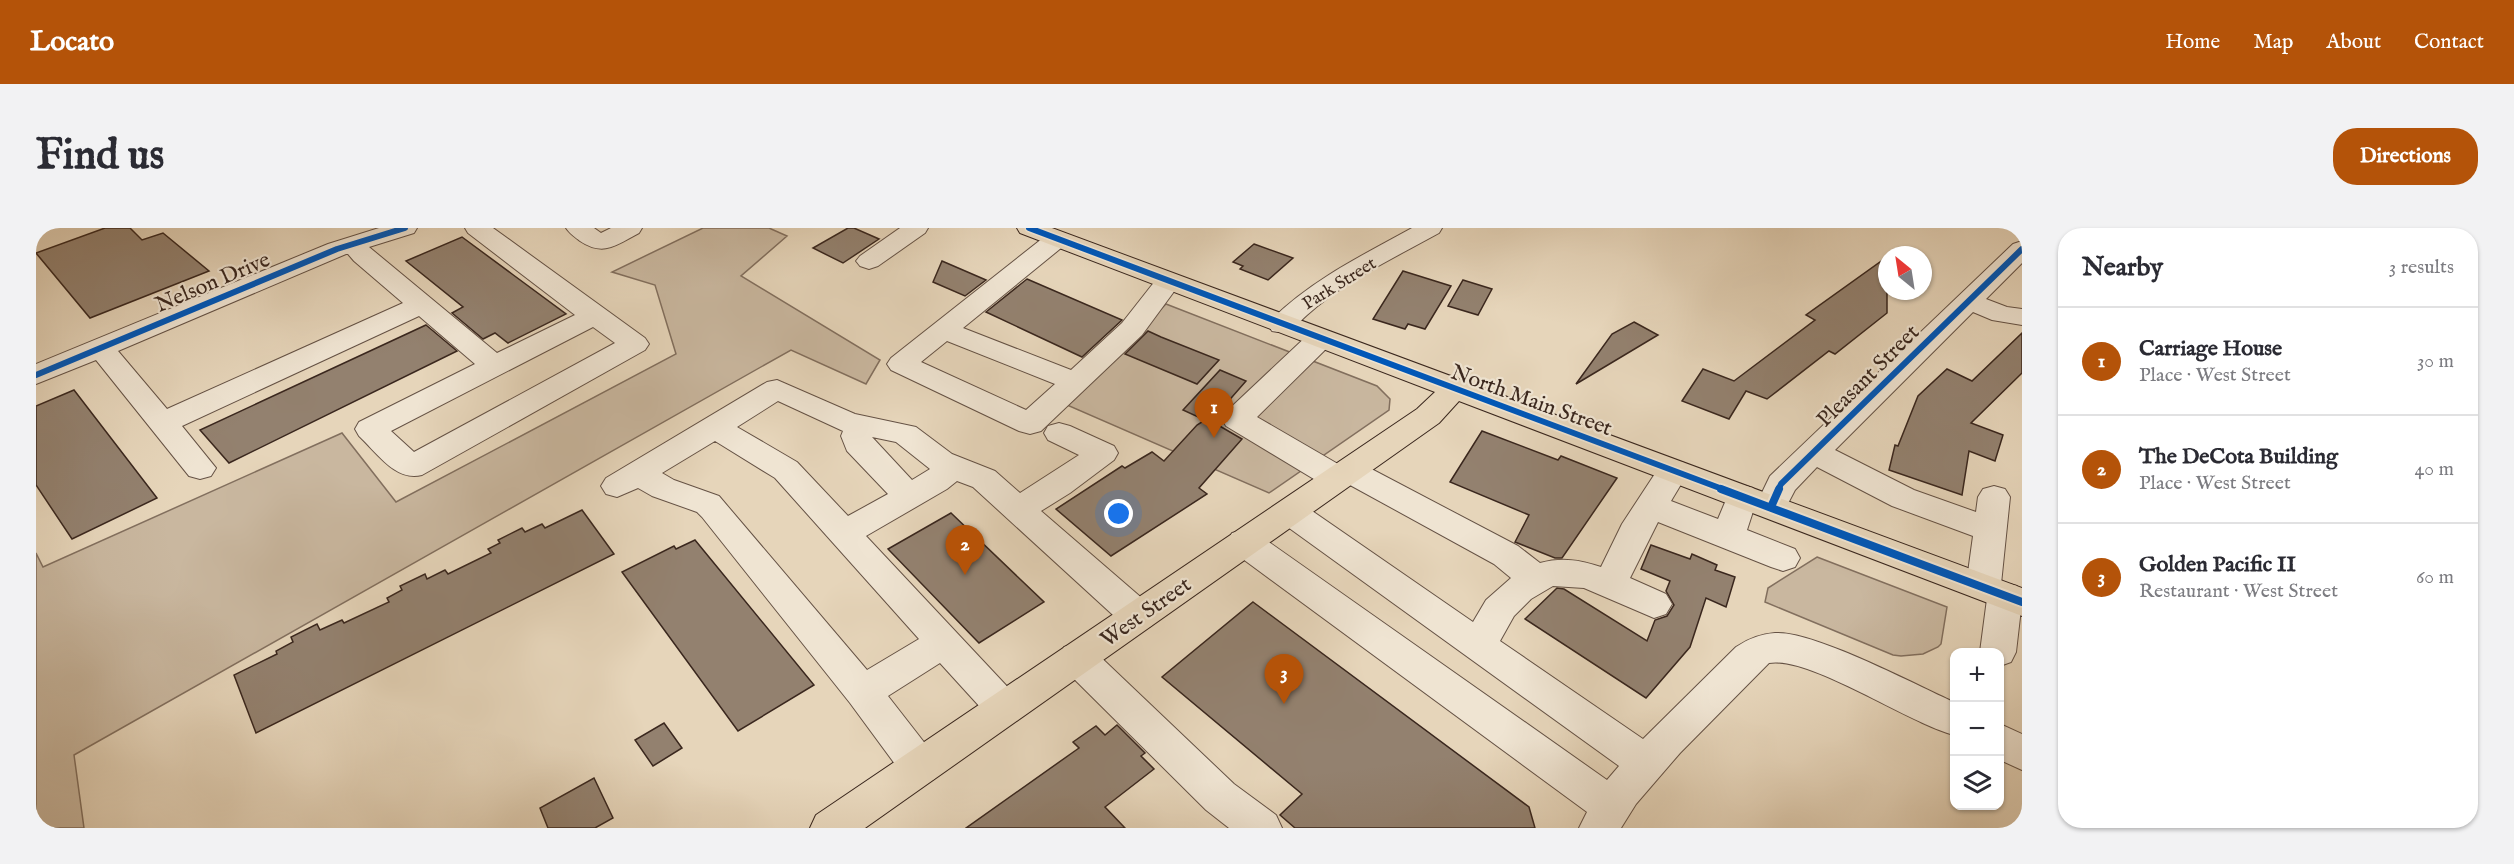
<!DOCTYPE html>
<html lang="en">
<head>
<meta charset="utf-8">
<style>
  :root { --surface:#fff; --page:#f2f2f3; --text:#2b2b33; --muted:#7c7c81; --line:#e1e1e2; --accent:#b45309 }
  body { margin:0; font-family:"IM FELL English",serif; background:var(--page); color:var(--text) }
  .controls { position:absolute; right:18px; bottom:18px; display:grid; overflow:hidden; border-radius:12px; box-shadow:0 2px 4px #0004 }
  .controls button { width:54px; height:54px; display:grid; place-items:center; padding:0; border:0; border-bottom:2px solid var(--line); background:var(--surface); color:var(--text); font:30px sans-serif }
  .compass { position:absolute; left:1842px; top:18px; width:54px; height:54px; border-radius:50%; background:var(--surface); box-shadow:0 2px 4px #0004; rotate:330deg }
  .you { position:absolute; left:1083px; top:286px; width:21px; height:21px; margin:-15px; border:4px solid #fff; border-radius:50%; background:#1a73e8; box-shadow:0 0 0 9px #1a73e833 }
  .badge { display:grid; place-items:center; width:39px; height:39px; border-radius:50%; background:var(--accent); color:#fff; font-size:20px; font-weight:700 }
  .pin { position:absolute; translate:-50% -50px; filter:drop-shadow(0 2px 3px #0008) }
  .pin::after { content:''; position:absolute; top:32px; width:21px; height:18px; background:inherit; clip-path:polygon(0 0,100% 0,50% 100%) }
  .list { margin:0; padding:0; list-style:none }
  h2 { display:flex; justify-content:space-between; align-items:center; height:78px; margin:0; padding:0 24px; font-size:26px }
  h2 small { font-size:20px; font-weight:400; color:var(--muted) }
  .list li { display:grid; grid-template-columns:39px 1fr auto; gap:18px; align-items:center; box-sizing:border-box; height:108px; padding:0 24px; border-top:2px solid var(--line) }
  .list b { display:block; font-size:22px; white-space:nowrap }
  .list p { margin:0; font-size:20px; white-space:nowrap; color:var(--muted) }
  .list em { font-size:20px; font-style:normal; color:var(--muted) }
  .icon { flex:none; width:33px; height:33px; fill:none; stroke:currentColor; stroke-width:2; stroke-linecap:round; stroke-linejoin:round }
  .map { position:relative; flex:none; width:1986px; height:600px; overflow:hidden; border-radius:24px }
  header { display:flex; align-items:center; gap:36px; box-sizing:border-box; height:84px; padding:0 30px; background:var(--accent); color:#fff }
  header strong { font-size:28px }
  nav { display:flex; gap:33px; margin-inline-start:auto; font-size:21px }
  .intro { display:flex; align-items:center; justify-content:space-between; box-sizing:border-box; height:144px; padding:0 36px }
  h1 { margin:0; font-size:42px }
  .button { padding:15px 27px; border-radius:24px; background:var(--accent); color:#fff; font-size:21px; font-weight:700 }
  main { display:flex; gap:36px; padding:0 36px }
  aside { flex:1; background:var(--surface); border-radius:24px; box-shadow:0 2px 4px #0004 }
  .map>svg:first-child { display:block }
  .green { fill:#c9b79f; stroke:#826f5e; stroke-width:1.5 }
  .building { fill:#93816f; stroke:#3a271e; stroke-width:1.5 }
  .lines { fill:none; stroke-linecap:round; stroke-linejoin:round }
  .minor-casing { stroke:#655245; stroke-width:2 }
  .major-casing { stroke:#3a271e; stroke-width:2 }
  .minor { fill:#efe4d2; fill-rule:evenodd }
  .major { fill:#e6d5ba; fill-rule:evenodd }
  .cycleway-far1-casing { stroke:#efe4d2; stroke-width:9 }
  .cycleway-casing { stroke:#efe4d2; stroke-width:12 }
  .cycleway-far1 { stroke:#0057b8; stroke-width:6 }
  .cycleway { stroke:#0057b8; stroke-width:8 }
  .labels { text-anchor:middle; stroke-width:4.5; stroke-linejoin:round; paint-order:stroke }
  .far-street-label { font-size:18px; fill:#3a271e; stroke:#efe4d2 }
  .street-label { font-size:22px; fill:#3a271e; stroke:#efe4d2 }
</style>
</head>
<body>
<header>
<strong>Locato</strong>
<nav><a>Home</a><a>Map</a><a>About</a><a>Contact</a></nav>
</header>
<div class="intro"><h1>Find us</h1><a class="button">Directions</a></div>
<main>
<div class="map">
<svg width="1986" height="600" viewBox="0 0 1986 600">
  <rect width="100%" height="100%" fill="#e6d5ba"/>
  <filter id="stains"><feTurbulence type="fractalNoise" baseFrequency=".00333" numOctaves="4"/><feColorMatrix values="0 0 0 0 .2 0 0 0 0 .09 0 0 0 0 .02 0 0 0 .5 -.17"/></filter>
  <radialGradient id="worn" r=".72"><stop offset=".6" stop-color="#630" stop-opacity="0"/><stop offset="1" stop-color="#630" stop-opacity=".3"/></radialGradient>
  <g class="green">
    <path d="M667,0H733L751,8L705,48L844,132L830,156L755,122L38,527L48,600H0V325L7,339L306,205L360,274L640,126L619,57L576,44Z"/>
    <path d="M1130,76L1341,158L1354,171L1353,182L1233,265L1031,177L1058,145Z"/>
    <path d="M1781,329L1911,379L1905,416L1902,419L1887,426L1865,428L1857,427L1729,374L1732,360Z"/>
  </g>
  <g class="building">
    <path d="M69,0H94L106,12L127,5L173,43L54,90L0,25Z"/>
    <path d="M812,0H818L843,11L807,35L777,20Z"/>
    <path d="M426,9L476,46L530,86L472,115L459,105L447,111L416,85L427,79L370,33Z"/>
    <path d="M1218,16L1257,30L1232,52L1204,41L1207,38L1197,34Z"/>
    <path d="M1851,29V85L1799,126L1793,123L1731,171L1710,163L1693,191L1646,173L1667,141L1698,153L1779,92L1770,87Z"/>
    <path d="M906,33L950,52L929,68L897,54Z"/>
    <path d="M1367,43L1415,58L1389,101L1372,96L1369,101L1337,91Z"/>
    <path d="M991,51L1086,92L1046,129L950,84Z"/>
    <path d="M1427,52L1456,61L1442,87L1412,78Z"/>
    <path d="M1598,94L1622,107L1540,156L1576,106Z"/>
    <path d="M390,97L421,123L193,235L164,202Z"/>
    <path d="M1112,103L1125,109L1183,132L1161,156L1089,126Z"/>
    <path d="M1986,105V145L1935,195L1967,207L1959,233L1933,223L1926,267L1853,242L1859,217L1862,218L1882,168L1911,141L1936,153Z"/>
    <path d="M1184,142L1210,153L1175,193L1206,211L1163,260L1171,266L1075,328L1020,281L1086,238L1089,240L1116,224L1128,233L1161,197L1169,192L1147,182Z"/>
    <path d="M38,162L121,270L36,311L0,257V178Z"/>
    <path d="M1446,203L1522,232L1525,228L1581,250L1526,330H1519L1479,314L1493,287L1414,254Z"/>
    <path d="M546,282L578,326L220,505L198,447L241,426L240,423L257,414L255,409L281,396L284,402L306,392L308,395L353,374L351,370L366,362L364,358L389,346L391,351L409,342L412,346L455,325L452,321L464,315L462,312L486,300L489,304L506,296L509,300Z"/>
    <path d="M915,285L1008,374L943,415L852,321Z"/>
    <path d="M659,312L778,457L702,503L586,344L638,318L640,321Z"/>
    <path d="M1615,317L1654,331L1656,326L1681,337L1679,342L1699,349L1690,379L1670,370L1654,419L1610,470L1489,391L1521,360L1528,361L1611,413L1619,392L1631,388L1638,377L1630,363L1634,353L1605,341Z"/>
    <path d="M1217,374L1493,579L1499,600H1259L1244,587L1266,566L1126,449Z"/>
    <path d="M628,495L646,520L617,538L599,512Z"/>
    <path d="M1081,497L1109,525L1105,528L1118,541L1069,579L1089,600H930L1043,520L1037,514L1060,498L1069,507Z"/>
    <path d="M558,550L577,590L559,600H512L504,580Z"/>
  </g>
  <g class="lines">
    <g class="minor-casing">
      <g id="minor">
        <path d="M343,0H381L378,5L333,19L461,125L539,87L432,5L429,0H457L609,110L613,116L609,122L386,247C360,254 341,225 323,208L319,201L323,194L439,136L383,88L146,198L180,240L175,248L164,251L153,248L60,132L0,156V136L292,16ZM310,26H312L318,33L367,75L131,181L82,123ZM557,99L579,115L378,224L355,203Z"/>
        <path d="M530,0H558L565,5L575,0H606L603,5C580,17 568,29 544,13C539,9 534,6 530,0Z"/>
        <path d="M864,0H892L889,5L842,38L833,41L824,38L820,33L824,28Z"/>
        <path d="M1376,0H1406L1403,5C1358,30 1310,52 1271,87C1259,98 1254,107 1236,103L1232,97L1236,91C1277,51 1327,27 1376,0Z"/>
        <path d="M1021,4L1030,6L1033,11L1030,16L927,100L1035,142L1086,95L1123,48L1132,46L1141,48L1145,54L1106,107L1005,203L994,206L983,203L855,142L851,136L855,130L1012,6ZM911,113L1019,156L990,182L885,134Z"/>
        <path d="M1986,13V35L1950,71L1971,79L1986,81V97L1956,92L1937,84L1799,222L1878,262L1940,284L1942,269L1947,261L1958,258L1969,261L1974,269L1965,356L1969,355L1981,358L1986,372L1980,424L1975,434L1964,438V424H1944L1951,371L1947,372L1935,368L1930,359L1937,308L1856,278L1781,239L1759,262L1746,287L1735,291L1724,287L1719,279L1734,248L1977,16Z"/>
        <path d="M1284,102L1294,105L1298,111L1294,117L1221,189L1302,236L1313,232L1324,235L1482,318L1504,335C1526,329 1544,332 1565,339L1586,296L1626,235L1637,232L1648,235L1653,243L1635,273L1682,291L1695,260L1706,257L1717,260L1722,268L1711,302L1759,321L1764,330L1759,339L1747,343L1735,339L1622,294L1594,350L1630,366L1636,376L1630,386L1618,390L1548,360L1517,358L1495,371L1478,388L1464,413L1607,511L1700,419C1712,411 1724,406 1739,405C1776,402 1880,457 1918,474V507C1872,495 1774,428 1733,435L1644,525L1600,576L1585,600H1543L1551,584L1196,323L1191,314L1196,305L1208,302L1220,305L1571,552L1583,538L1242,292L1238,284L1242,276L1254,272L1266,276L1437,394L1450,372L1475,350L1458,336L1314,257L1302,262L1291,259L1190,198L1186,191L1190,184L1274,105Z"/>
        <path d="M741,152L819,186L880,199L916,226L959,243L984,265L1043,227L1012,212L1008,205L1012,198L1023,195L1034,198L1078,218L1082,225L1078,232L1034,265L1005,283L1115,378L1120,388L1115,398L1102,402L1089,398L937,259L921,253L911,261L830,308L981,469L987,480L981,491L968,496L955,491L904,435L852,468L898,527L904,539L898,551L884,556L870,551L814,475L666,289L661,284L616,268L602,260L581,269L570,266L565,258L570,250L731,154ZM742,173L807,203L805,208L811,223L852,266L812,288L761,234L701,199ZM836,209L860,214L894,241L876,252ZM679,213L739,250L883,411L831,442L683,268L638,252L626,245Z"/>
        <path d="M1041,415L1054,419L1198,556L1240,587L1246,600H1193L1170,582L1028,441L1023,430L1028,419Z"/>
        <path d="M1964,496L1986,506V542L1964,532Z"/>
      </g>
    </g>
    <g class="major-casing">
      <path id="major" d="M981,0H1016L1986,360V388L1423,173L1403,195L829,600H774L780,587L1381,181L1399,164L984,5Z"/>
    </g>
    <use href="#minor" class="minor"/>
    <use href="#major" class="major"/>
    <g class="cycleway-far1-casing">
      <g id="cycleway-far1">
        <path d="M993,0L1689,262"/>
        <path d="M0,147L301,21L369,0"/>
        <path d="M1742,262L1745,256L1986,21"/>
      </g>
    </g>
    <g class="cycleway-casing">
      <g id="cycleway">
        <path d="M1685,261L1986,374"/>
        <path d="M1735,279L1743,261"/>
      </g>
    </g>
    <use href="#cycleway-far1" class="cycleway-far1"/>
    <use href="#cycleway" class="cycleway"/>
  </g>
  <g class="labels">
    <g class="far-street-label">
      <text transform="translate(1303 55) rotate(-32)" y="6">Park Street</text>
    </g>
    <g class="street-label">
      <text transform="translate(176 53) rotate(-23)" y="8">Nelson Drive</text>
      <text transform="translate(1831 147) rotate(-45)" y="8">Pleasant Street</text>
      <text transform="translate(1496 171) rotate(20)" y="8">North Main Street</text>
      <text transform="translate(1109 383) rotate(-35)" y="8">West Street</text>
    </g>
  </g>
  <rect width="100%" height="100%" filter="url(#stains)"/>
  <rect width="100%" height="100%" fill="url(#worn)"/>
</svg>
<div class="controls">
<button>+</button>
<button>−</button>
<button><svg class="icon" aria-label="layers" viewBox="0 0 24 24"><path d="M12 4l9 5-9 5-9-5zM3 14l9 5 9-5"/></svg></button>
</div>
<svg class="compass" viewBox="-18 -18 36 36"><path d="M0-13l5 13h-10z" fill="#e53935"/><path d="M0 13l5-13h-10z" fill="#7c7c81"/></svg>
<div class="you"></div>
<div class="pin badge" style="left:1178px;top:210px">1</div>
<div class="pin badge" style="left:929px;top:347px">2</div>
<div class="pin badge" style="left:1248px;top:476px">3</div>
</div>
<aside>
<h2>Nearby<small>3 results</small></h2>
<ul class="list">
<li><span class="badge">1</span><div><b>Carriage House</b><p>Place · West Street</p></div><em>30 m</em></li>
<li><span class="badge">2</span><div><b>The DeCota Building</b><p>Place · West Street</p></div><em>40 m</em></li>
<li><span class="badge">3</span><div><b>Golden Pacific II</b><p>Restaurant · West Street</p></div><em>60 m</em></li>
</ul>
</aside>
</main>
</body>
</html>
